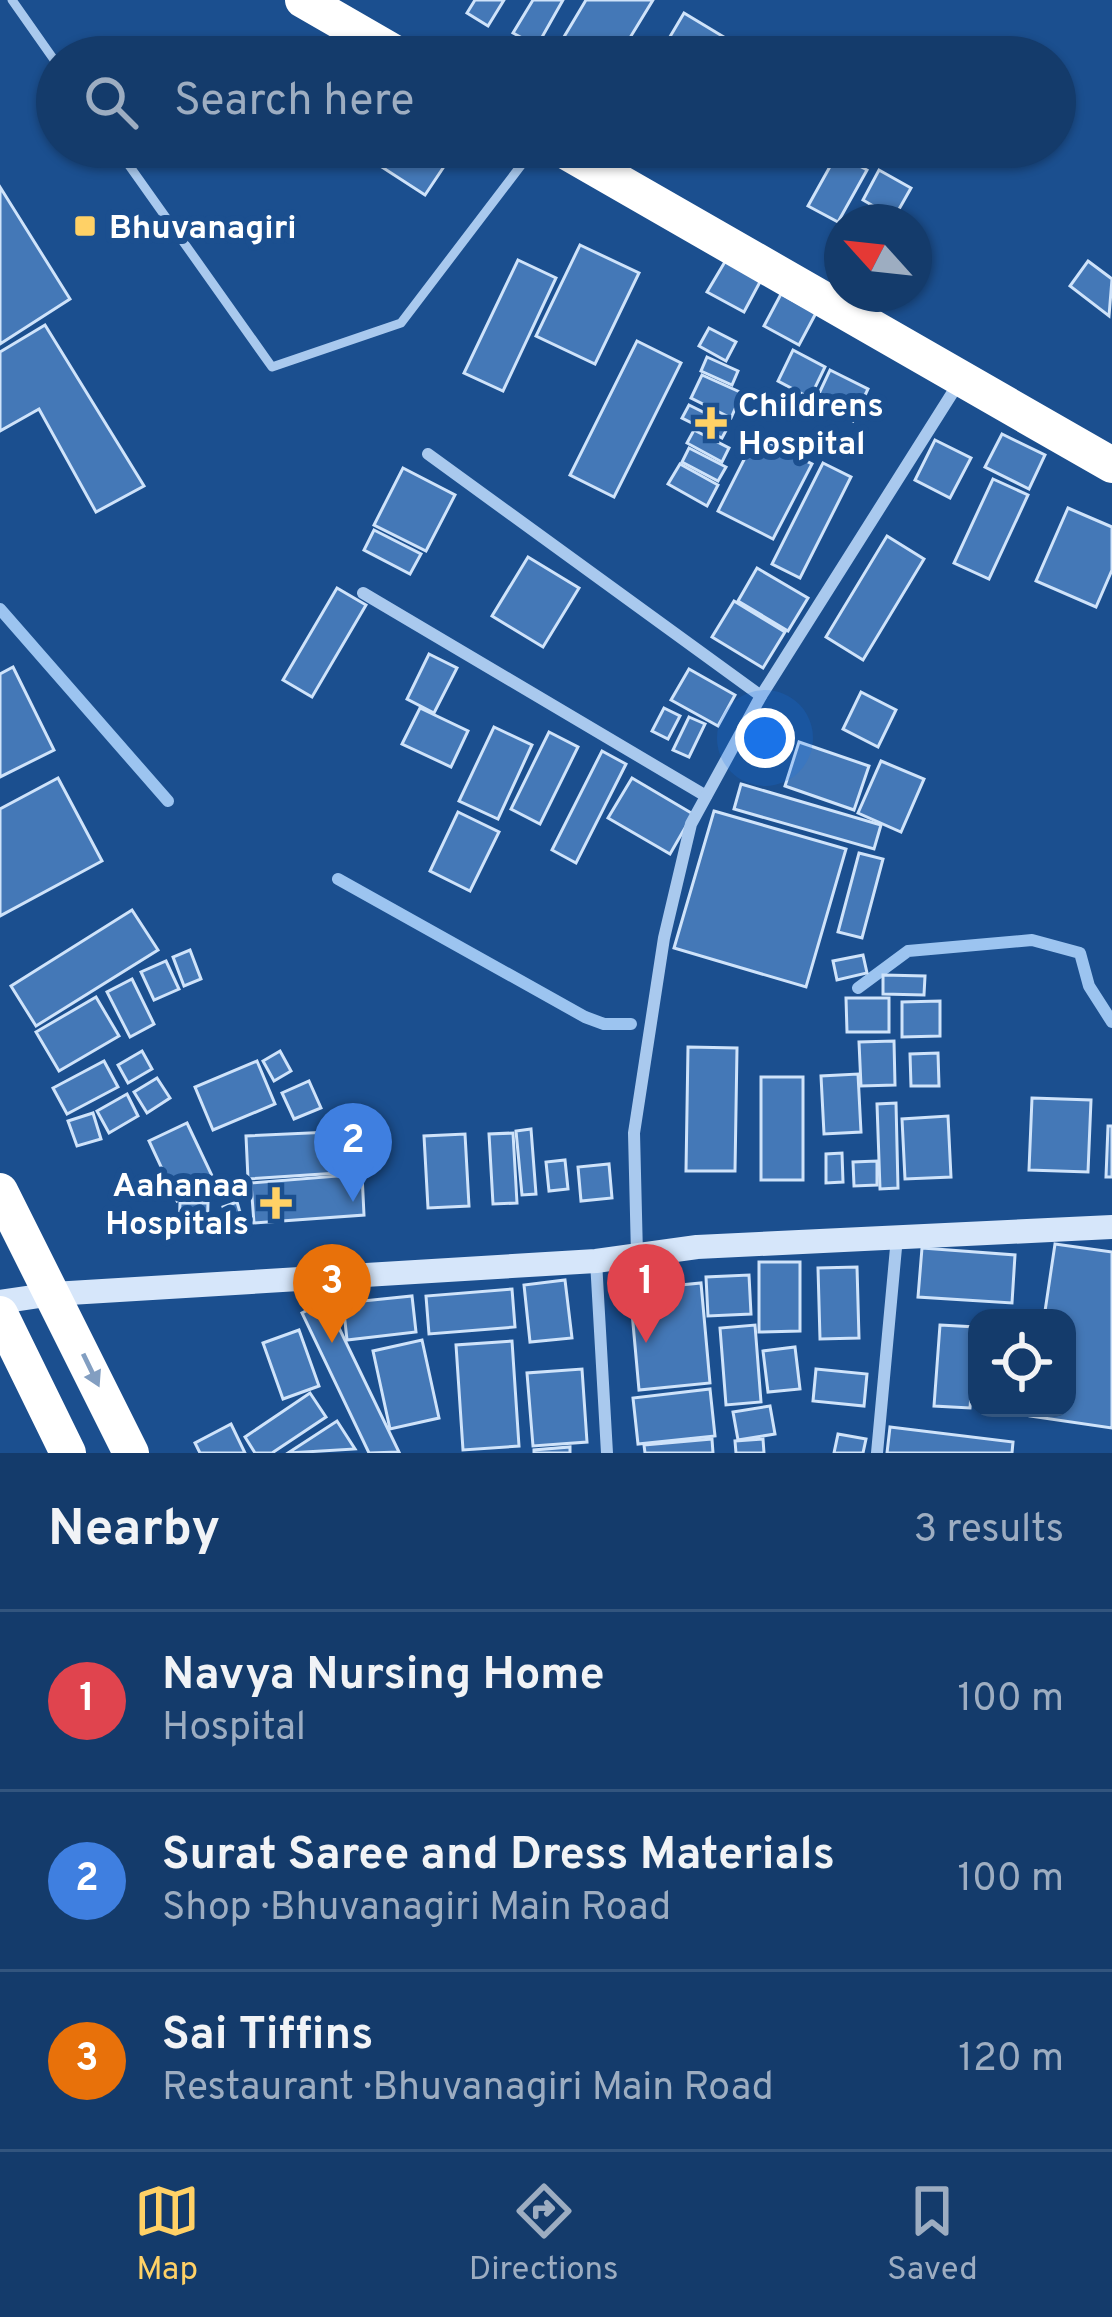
<!DOCTYPE html>
<html lang="en">
<head>
<meta charset="utf-8">
<style>
  :root { --surface:#143b6b; --page:#1d4271; --text:#f1f3f6; --muted:#9dadc1; --line:#33557e; --accent:#ffd166 }
  body { margin:0; font-family:Overpass,sans-serif; background:var(--page); color:var(--text) }
  .controls { position:absolute; right:36px; bottom:36px; display:grid; overflow:hidden; border-radius:24px; box-shadow:0 3px 9px #0004 }
  .controls button { width:108px; height:108px; display:grid; place-items:center; padding:0; border:0; border-bottom:3px solid var(--line); background:var(--surface); color:var(--text); font:60px sans-serif }
  .compass { position:absolute; left:824px; top:204px; width:108px; height:108px; border-radius:50%; background:var(--surface); box-shadow:0 3px 9px #0004; rotate:297deg }
  .you { position:absolute; left:765px; top:738px; width:42px; height:42px; margin:-30px; border:9px solid #fff; border-radius:50%; background:#1a73e8; box-shadow:0 0 0 18px #1a73e833 }
  .badge { display:grid; place-items:center; width:78px; height:78px; border-radius:50%; background:var(--accent); color:#fff; font-size:39px; font-weight:700 }
  .pin { position:absolute; translate:-50% -99px; filter:drop-shadow(0 3px 6px #0008) }
  .pin::after { content:''; position:absolute; top:63px; width:42px; height:36px; background:inherit; clip-path:polygon(0 0,100% 0,50% 100%) }
  .list { margin:0; padding:0; list-style:none }
  h2 { display:flex; justify-content:space-between; align-items:center; height:156px; margin:0; padding:0 48px; font-size:51px }
  h2 small { font-size:39px; font-weight:400; color:var(--muted) }
  .list li { display:grid; grid-template-columns:78px 1fr auto; gap:36px; align-items:center; box-sizing:border-box; height:180px; padding:0 48px; border-top:3px solid var(--line) }
  .list b { display:block; font-size:45px; white-space:nowrap }
  .list p { margin:0; font-size:39px; white-space:nowrap; color:var(--muted) }
  .list em { font-size:39px; font-style:normal; color:var(--muted) }
  .icon { flex:none; width:66px; height:66px; fill:none; stroke:currentColor; stroke-width:2; stroke-linecap:round; stroke-linejoin:round }
  .map { position:relative; flex:none; width:1112px; height:1453px; overflow:hidden }
  .search { position:absolute; background:var(--surface); box-shadow:0 3px 9px #0004; left:36px; right:36px; top:36px; height:132px; display:flex; align-items:center; gap:30px; box-sizing:border-box; padding:0 42px; border-radius:66px; color:var(--muted); font-size:45px }
  .sheet { height:696px; background:var(--surface) }
  nav { display:flex; justify-content:space-around; align-items:center; box-sizing:border-box; height:168px; border-top:3px solid var(--line); background:var(--surface); font-size:33px; color:var(--muted) }
  nav a { display:grid; justify-items:center; gap:6px }
  nav .on { color:var(--accent) }
  .map>svg:first-child { display:block }
  .lines { fill:none; stroke-linecap:round; stroke-linejoin:round }
  .stream { stroke:#9cc4f0; stroke-width:12 }
  .building { fill:#4478b7; stroke:#cfe3fa; stroke-width:3 }
  .lane { stroke:#a9c9ee; stroke-width:9 }
  .street { stroke:#a9c9ee; stroke-width:12 }
  .secondary { stroke:#d6e6fa; stroke-width:24 }
  .highway { stroke:#fff; stroke-width:36 }
  .oneway { fill:#829ec1 }
  .poi-dot { fill:#ffd166; stroke:#1b4f8f; stroke-width:4.5 }
  .labels { text-anchor:middle; stroke-width:12; stroke-linejoin:round; paint-order:stroke }
  .poi-label { font-size:33px; font-weight:bold; fill:#fff; stroke:#1b4f8f; text-anchor:start }
</style>
</head>
<body>
<div class="map">
<svg width="1112" height="1453" viewBox="0 0 1112 1453">
  <rect width="100%" height="100%" fill="#1b4f8f"/>
  <g class="lines">
    <g class="stream">
      <path d="M0,609L168,801"/>
      <path d="M338,879L585,1017L604,1024H631"/>
      <path d="M858,988L908,951L1032,940L1080,953L1089,986L1112,1022"/>
    </g>
  </g>
  <g class="building">
    <path d="M475,0H504L488,26L467,13Z"/>
    <path d="M533,0H563L537,46L513,33Z"/>
    <path d="M586,0H653L620,54L624,57H552Z"/>
    <path d="M684,13L757,57H658Z"/>
    <path d="M351,147H405L423,159L432,147H457L425,195Z"/>
    <path d="M837,154L867,170L838,222L808,206Z"/>
    <path d="M879,170L911,188L894,218L863,200Z"/>
    <path d="M0,187L70,299L0,344Z"/>
    <path d="M580,245L639,273L595,364L536,336Z"/>
    <path d="M518,260L556,278L503,391L464,373Z"/>
    <path d="M726,260L761,280L744,312L707,292Z"/>
    <path d="M1088,261L1112,279L1109,316L1070,286Z"/>
    <path d="M781,294L816,313L799,345L764,326Z"/>
    <path d="M45,325L144,486L96,512L39,409L0,431V352Z"/>
    <path d="M709,328L736,342L726,361L699,346Z"/>
    <path d="M637,341L681,363L614,497L570,475Z"/>
    <path d="M793,350L825,367L810,398L778,381Z"/>
    <path d="M707,357L738,371L732,385L701,371Z"/>
    <path d="M830,370L868,389L853,421L815,402Z"/>
    <path d="M702,375L742,393L731,418L691,398Z"/>
    <path d="M689,405L729,425L722,438L682,418Z"/>
    <path d="M694,430L729,448L722,462L687,443Z"/>
    <path d="M1002,434L1045,455L1029,489L985,467Z"/>
    <path d="M756,436L812,464L773,539L718,511Z"/>
    <path d="M935,440L971,458L950,498L915,480Z"/>
    <path d="M689,448L726,467L718,481L682,462Z"/>
    <path d="M823,463L851,477L800,578L772,564Z"/>
    <path d="M680,464L718,485L707,506L668,484Z"/>
    <path d="M403,468L455,495L426,551L374,525Z"/>
    <path d="M993,479L1028,495L989,579L954,563Z"/>
    <path d="M1068,508L1112,527V570L1096,607L1036,581Z"/>
    <path d="M374,530L421,554L410,574L364,550Z"/>
    <path d="M887,536L924,559L863,660L826,637Z"/>
    <path d="M528,557L579,588L543,647L492,616Z"/>
    <path d="M757,568L808,598L788,631L738,601Z"/>
    <path d="M337,588L366,605L312,697L283,680Z"/>
    <path d="M734,601L785,632L763,668L712,637Z"/>
    <path d="M429,654L457,668L434,713L407,699Z"/>
    <path d="M13,667L54,750L0,777V674Z"/>
    <path d="M689,669L735,695L718,726L671,700Z"/>
    <path d="M861,692L896,710L878,747L843,729Z"/>
    <path d="M420,708L468,731L451,767L402,744Z"/>
    <path d="M664,708L680,716L668,739L652,731Z"/>
    <path d="M689,717L705,724L689,757L673,750Z"/>
    <path d="M494,727L532,745L498,819L459,801Z"/>
    <path d="M549,732L578,747L540,824L511,809Z"/>
    <path d="M799,742L869,766L854,810L785,786Z"/>
    <path d="M602,751L626,764L576,863L552,850Z"/>
    <path d="M881,761L924,779L901,832L858,813Z"/>
    <path d="M58,778L102,861L0,916V809Z"/>
    <path d="M632,778L693,814L670,854L608,818Z"/>
    <path d="M741,784L881,825L874,849L734,809Z"/>
    <path d="M714,811L846,849L806,987L674,948Z"/>
    <path d="M458,812L499,832L470,891L430,871Z"/>
    <path d="M859,853L883,859L862,938L838,932Z"/>
    <path d="M132,910L158,950L36,1026L11,986Z"/>
    <path d="M190,950L201,979L184,986L173,957Z"/>
    <path d="M863,955L867,973L837,980L833,961Z"/>
    <path d="M166,961L179,989L154,1000L141,972Z"/>
    <path d="M883,975L925,976L924,995L883,994Z"/>
    <path d="M132,979L154,1024L130,1037L107,992Z"/>
    <path d="M96,997L119,1036L59,1071L36,1032Z"/>
    <path d="M846,998H889V1032H847Z"/>
    <path d="M940,1001V1036L902,1037V1002Z"/>
    <path d="M894,1041L895,1085L861,1086L859,1042Z"/>
    <path d="M688,1047L737,1048L735,1171H686Z"/>
    <path d="M142,1051L152,1069L128,1083L118,1065Z"/>
    <path d="M280,1051L291,1071L274,1081L263,1061Z"/>
    <path d="M938,1053L939,1086H911L910,1054Z"/>
    <path d="M104,1061L118,1087L67,1114L53,1088Z"/>
    <path d="M257,1061L275,1104L213,1130L195,1087Z"/>
    <path d="M858,1074L861,1132L824,1134L821,1076Z"/>
    <rect x="761" y="1077" width="42" height="103"/>
    <path d="M157,1078L170,1098L147,1113L134,1092Z"/>
    <path d="M309,1081L321,1108L294,1119L282,1093Z"/>
    <path d="M127,1094L138,1116L109,1133L97,1111Z"/>
    <path d="M1032,1098L1091,1100L1088,1172L1029,1170Z"/>
    <path d="M896,1103L898,1188L880,1189L877,1104Z"/>
    <path d="M93,1113L101,1139L77,1146L68,1121Z"/>
    <path d="M948,1116L951,1177L905,1179L902,1119Z"/>
    <path d="M187,1123L215,1182L177,1201L149,1141Z"/>
    <path d="M1108,1126H1112V1177H1106Z"/>
    <path d="M531,1129L536,1194L522,1195L516,1131Z"/>
    <path d="M352,1131L353,1172L248,1179L246,1136Z"/>
    <path d="M513,1133L517,1203L493,1204L489,1134Z"/>
    <path d="M465,1134L469,1206L428,1208L424,1136Z"/>
    <path d="M842,1153L843,1182L826,1183V1154Z"/>
    <path d="M565,1160L568,1189L549,1191L546,1162Z"/>
    <path d="M877,1161V1185L854,1186L853,1162Z"/>
    <path d="M609,1164L612,1198L581,1201L578,1167Z"/>
    <path d="M362,1174L364,1215L254,1223L251,1183Z"/>
    <path d="M237,1202L246,1233L232,1237L223,1207Z"/>
    <path d="M180,1203H208L207,1236H179Z"/>
    <path d="M1055,1244L1112,1252V1428L1030,1416L1031,1408H1067V1318H1044Z"/>
    <path d="M922,1248L1015,1255L1012,1303L918,1297Z"/>
    <path d="M759,1262H800V1331L759,1332Z"/>
    <path d="M857,1267L859,1338L820,1339L818,1268Z"/>
    <path d="M749,1275L751,1314L708,1316L706,1277Z"/>
    <path d="M565,1280L572,1338L530,1342L524,1285Z"/>
    <path d="M701,1283L710,1383L639,1390L630,1290Z"/>
    <path d="M512,1289L515,1327L429,1334L426,1296Z"/>
    <path d="M412,1296L416,1332L347,1340L343,1303Z"/>
    <path d="M326,1301L399,1452L369,1453L302,1313Z"/>
    <path d="M755,1325L761,1402L726,1405L720,1328Z"/>
    <path d="M940,1325L976,1327L970,1408L934,1406Z"/>
    <path d="M299,1330L319,1386L283,1399L263,1343Z"/>
    <path d="M422,1340L439,1418L390,1429L373,1351Z"/>
    <path d="M512,1341L519,1446L463,1450L456,1345Z"/>
    <path d="M795,1347L800,1389L768,1392L763,1351Z"/>
    <path d="M582,1369L587,1442L533,1446L527,1373Z"/>
    <path d="M816,1369L867,1374L864,1406L813,1401Z"/>
    <path d="M710,1389L715,1436L638,1444L633,1398Z"/>
    <path d="M310,1393L326,1417L272,1453H255L245,1437Z"/>
    <path d="M770,1406L775,1434L738,1440L733,1412Z"/>
    <path d="M337,1421L355,1449L288,1453Z"/>
    <path d="M231,1424L245,1453H200L195,1443Z"/>
    <path d="M890,1427L1013,1442L1012,1453H887Z"/>
    <path d="M838,1434L866,1439L863,1453H834Z"/>
    <path d="M712,1439L713,1453H645L644,1445Z"/>
    <path d="M763,1439L764,1453H736L735,1441Z"/>
    <path d="M570,1447V1453H534V1450Z"/>
  </g>
  <g class="lines">
    <g class="lane">
      <path d="M12,0L57,64"/>
      <path d="M116,147L272,367L401,323L535,147"/>
    </g>
    <g class="street">
      <path d="M428,454L761,696"/>
      <path d="M363,593L706,796"/>
      <path d="M637,1255L634,1133L664,938L691,824L761,696L958,384"/>
      <path d="M596,1261L607,1453"/>
      <path d="M877,1453L897,1237"/>
    </g>
    <path class="secondary" d="M0,1302L53,1294L596,1261L697,1247L1112,1227"/>
    <g class="highway">
      <path d="M303,0L402,57"/>
      <path d="M558,147L1112,465"/>
      <path d="M0,1191L131,1453"/>
      <path d="M0,1314L68,1453"/>
    </g>
  </g>
  <defs><path id="oneway-solid" d="M-6-.8H1V-3.2L6.5 0L1 3.2V.8H-6Z" transform="scale(3)"/></defs>
  <use class="oneway" href="#oneway-solid" transform="translate(91 1370) rotate(64)"/>
  <g class="poi-dot">
    <rect x="73" y="214" width="24" height="24" rx="6"/>
    <path d="M705 405h12v12h12v12h-12v12h-12v-12h-12v-12h12z"/>
    <path d="M270 1185h12v12h12v12h-12v12h-12v-12h-12v-12h12z"/>
  </g>
  <g class="labels">
    <g class="poi-label">
      <text x="109" y="238">Bhuvanagiri</text>
      <text x="738" y="416">Childrens<tspan x="738" dy="38">Hospital</tspan></text>
      <text x="249" y="1196" text-anchor="end">Aahanaa<tspan x="249" dy="38">Hospitals</tspan></text>
    </g>
  </g>
</svg>
<div class="controls">
<button><svg class="icon" aria-label="locate" viewBox="0 0 24 24"><circle cx="12" cy="12" r="6"/><path d="M12 2v4M12 18v4M2 12h4M18 12h4"/></svg></button>
</div>
<svg class="compass" viewBox="-18 -18 36 36"><path d="M0-13l5 13h-10z" fill="#e53935"/><path d="M0 13l5-13h-10z" fill="#9dadc1"/></svg>
<div class="you"></div>
<div class="pin badge" style="left:646px;top:1343px;background:#e0444e">1</div>
<div class="pin badge" style="left:353px;top:1202px;background:#3f7fe0">2</div>
<div class="pin badge" style="left:332px;top:1343px;background:#e8710a">3</div>
<div class="search"><svg class="icon" aria-label="search" viewBox="0 0 24 24"><circle cx="10" cy="10" r="6"/><path d="M15 15l6 6"/></svg>Search here</div>
</div>
<section class="sheet">
<h2>Nearby<small>3 results</small></h2>
<ul class="list">
<li><span class="badge" style="background:#e0444e">1</span><div><b>Navya Nursing Home</b><p>Hospital</p></div><em>100 m</em></li>
<li><span class="badge" style="background:#3f7fe0">2</span><div><b>Surat Saree and Dress Materials</b><p>Shop · Bhuvanagiri Main Road</p></div><em>100 m</em></li>
<li><span class="badge" style="background:#e8710a">3</span><div><b>Sai Tiffins</b><p>Restaurant · Bhuvanagiri Main Road</p></div><em>120 m</em></li>
</ul>
</section>
<nav>
<a class="on"><svg class="icon" aria-label="map" viewBox="0 0 24 24"><path d="M3 6l6-2 6 2 6-2v14l-6 2-6-2-6 2zM9 4v14M15 6v14"/></svg>Map</a>
<a><svg class="icon" aria-label="directions" viewBox="0 0 24 24"><path d="M12 3l9 9-9 9-9-9zM9 14v-3h6M13 9l2 2-2 2"/></svg>Directions</a>
<a><svg class="icon" aria-label="saved" viewBox="0 0 24 24"><path d="M7 4h10v16l-5-4-5 4z"/></svg>Saved</a>
</nav>
</body>
</html>
